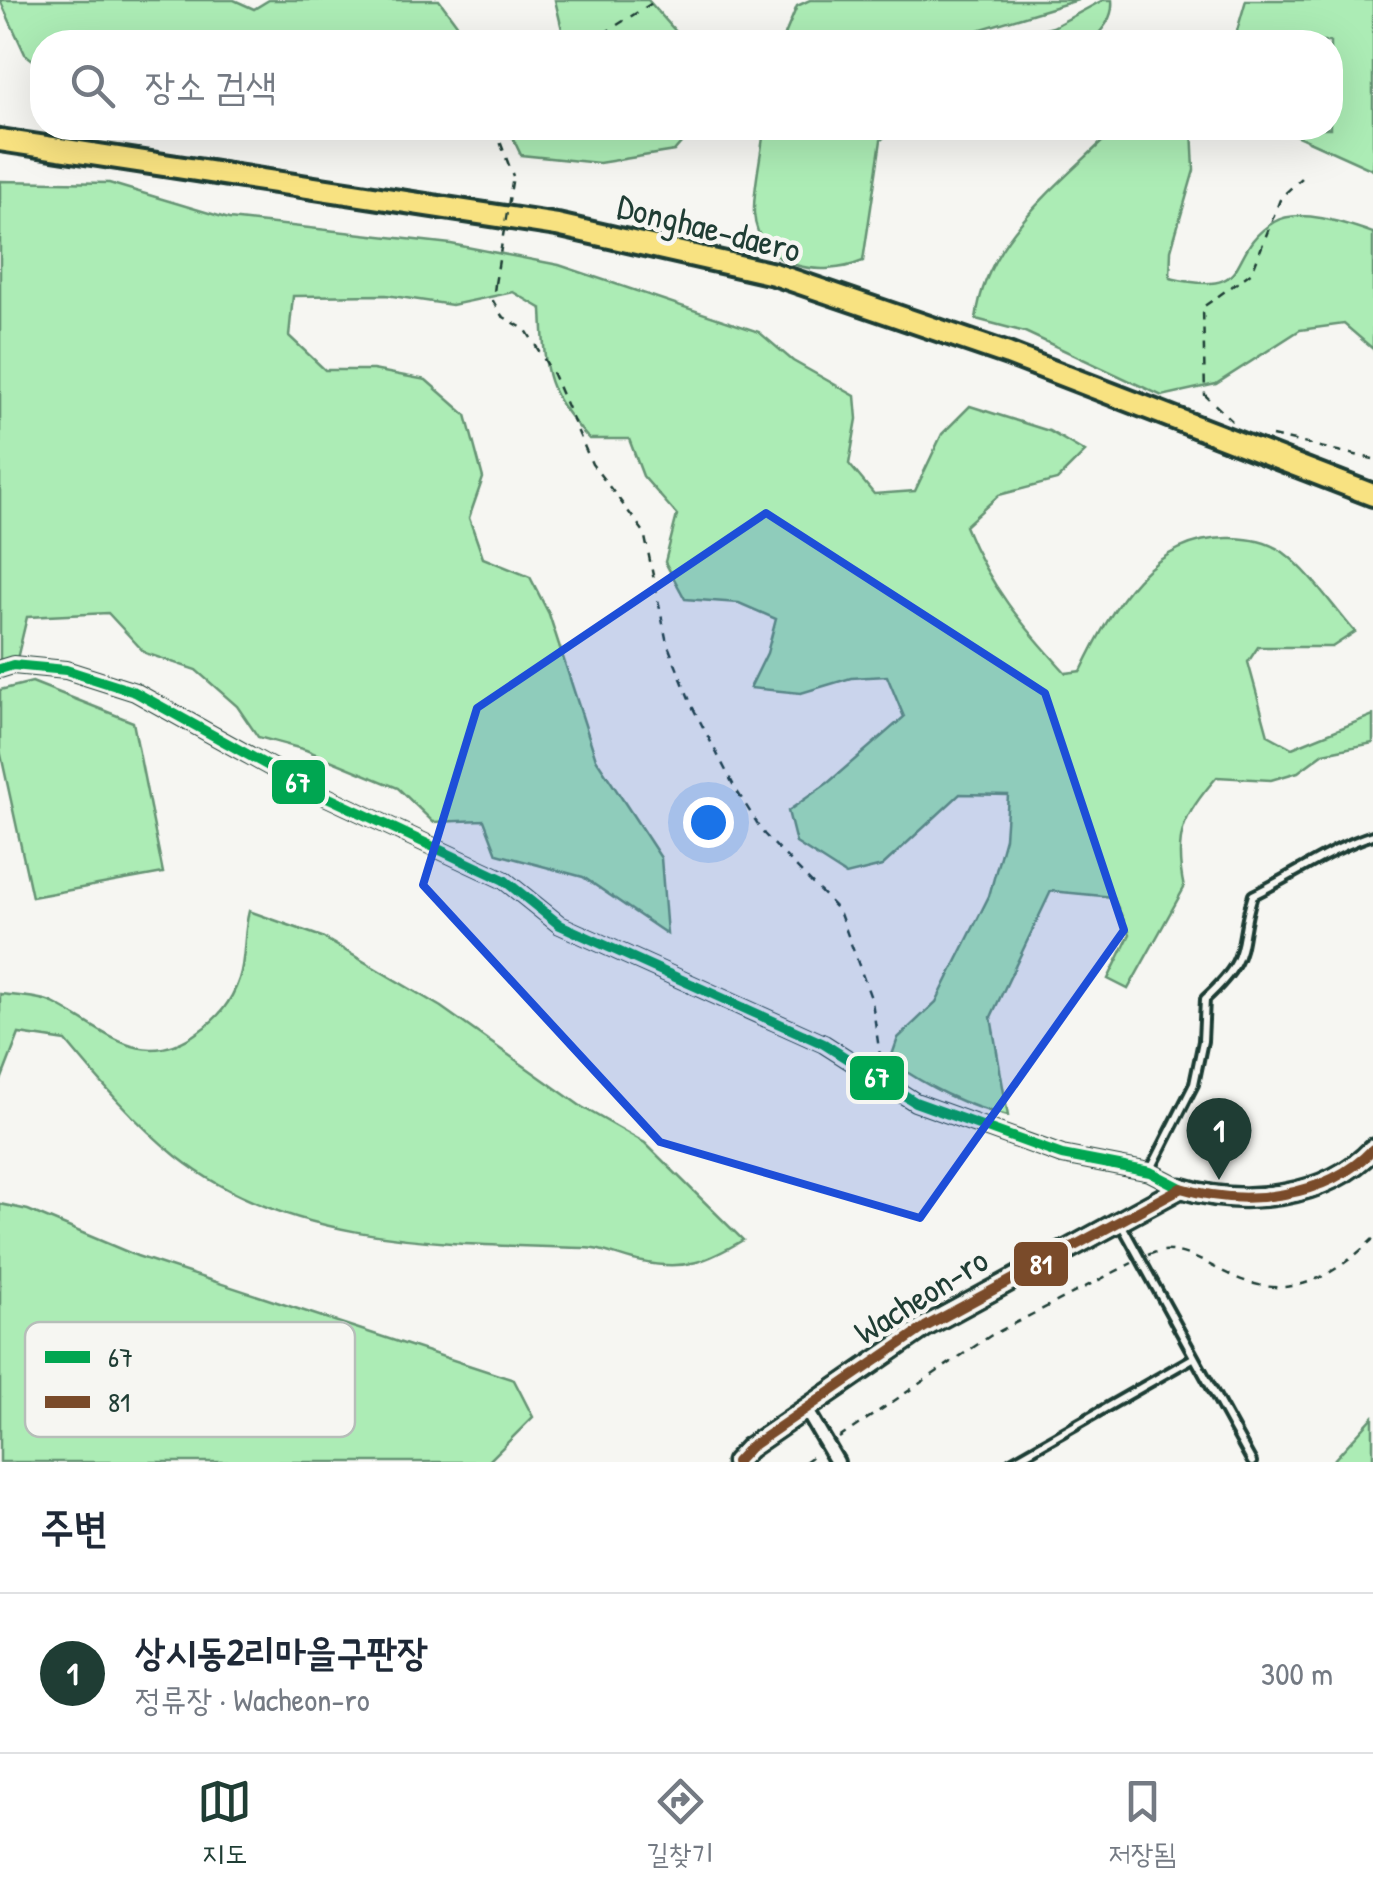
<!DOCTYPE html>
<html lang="ko">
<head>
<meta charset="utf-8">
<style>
  :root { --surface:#fff; --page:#f6f6f7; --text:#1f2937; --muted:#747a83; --line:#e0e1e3; --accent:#1f3d34 }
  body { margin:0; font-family:"Patrick Hand","Poor Story",sans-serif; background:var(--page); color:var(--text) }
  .you { position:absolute; left:708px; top:822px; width:35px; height:35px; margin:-25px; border:8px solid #fff; border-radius:50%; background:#1a73e8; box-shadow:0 0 0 15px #1a73e833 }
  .badge { display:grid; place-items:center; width:65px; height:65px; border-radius:50%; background:var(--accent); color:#fff; font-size:32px; font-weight:700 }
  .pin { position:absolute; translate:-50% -82px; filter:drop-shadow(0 2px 5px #0008) }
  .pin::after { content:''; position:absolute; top:52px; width:35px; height:30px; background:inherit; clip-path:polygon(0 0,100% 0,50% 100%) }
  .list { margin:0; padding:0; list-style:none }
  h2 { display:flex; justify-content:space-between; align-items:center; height:130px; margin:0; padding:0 40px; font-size:42px }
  h2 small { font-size:32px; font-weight:400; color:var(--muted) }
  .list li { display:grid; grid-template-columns:65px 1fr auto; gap:30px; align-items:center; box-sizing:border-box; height:160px; padding:0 40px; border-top:2px solid var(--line) }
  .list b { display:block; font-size:38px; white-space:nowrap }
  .list p { margin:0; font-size:32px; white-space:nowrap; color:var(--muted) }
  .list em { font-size:32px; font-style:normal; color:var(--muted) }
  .icon { flex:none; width:55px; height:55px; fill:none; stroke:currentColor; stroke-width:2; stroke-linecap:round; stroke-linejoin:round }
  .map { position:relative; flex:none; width:1373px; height:1462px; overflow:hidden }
  .search { position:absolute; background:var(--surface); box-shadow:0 10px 40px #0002; left:30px; right:30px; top:30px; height:110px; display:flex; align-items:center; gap:25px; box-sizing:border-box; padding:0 35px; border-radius:40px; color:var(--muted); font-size:38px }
  .sheet { height:290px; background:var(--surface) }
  nav { display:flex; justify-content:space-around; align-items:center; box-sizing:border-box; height:140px; border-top:2px solid var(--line); background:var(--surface); font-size:28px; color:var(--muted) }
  nav a { display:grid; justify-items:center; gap:5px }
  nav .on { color:var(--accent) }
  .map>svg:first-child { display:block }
  .green { fill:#acecb5; stroke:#669474; stroke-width:2.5 }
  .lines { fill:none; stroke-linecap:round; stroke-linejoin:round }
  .lane-casing { stroke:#1f3d34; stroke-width:14 }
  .street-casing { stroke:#1f3d34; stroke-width:20 }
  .secondary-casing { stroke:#1f3d34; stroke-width:25 }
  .primary-casing { stroke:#1f3d34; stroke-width:28 }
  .path { stroke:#1f3d34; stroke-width:2.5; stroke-dasharray:8 8; stroke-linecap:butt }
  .lane { stroke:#f6f6f2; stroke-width:6 }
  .street { stroke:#f6f6f2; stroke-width:12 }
  .secondary { stroke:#f6f6f2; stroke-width:18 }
  .primary { stroke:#f8e281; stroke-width:20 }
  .path-bridge { stroke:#1f3d34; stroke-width:2.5; stroke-dasharray:8 8; stroke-linecap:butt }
  .bus-1-casing { stroke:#f6f6f2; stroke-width:18 }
  .bus-2-casing { stroke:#f6f6f2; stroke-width:18 }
  .bus-1 { stroke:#00a651; stroke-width:10 }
  .bus-2 { stroke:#7a4b2a; stroke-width:10 }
  .marked { fill:#1d4ed8; fill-opacity:0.2; stroke:#1d4ed8; stroke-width:8; stroke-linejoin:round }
  .labels { text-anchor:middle; stroke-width:9; stroke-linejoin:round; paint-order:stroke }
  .street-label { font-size:35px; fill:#1f3d34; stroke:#f6f6f2 }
  .key { fill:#f6f6f2; stroke:#b6beb9; stroke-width:2.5 }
  .key-label { font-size:28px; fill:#1f3d34 }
  .line-badge { stroke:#f6f6f2; stroke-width:4 }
  .badge-label { font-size:28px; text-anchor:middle; font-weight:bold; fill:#fff }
</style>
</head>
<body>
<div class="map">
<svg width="1373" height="1462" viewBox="0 0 1373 1462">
  <rect width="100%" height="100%" fill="#f6f6f2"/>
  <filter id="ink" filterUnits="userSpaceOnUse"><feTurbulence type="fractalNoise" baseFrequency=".01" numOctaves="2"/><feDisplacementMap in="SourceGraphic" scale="20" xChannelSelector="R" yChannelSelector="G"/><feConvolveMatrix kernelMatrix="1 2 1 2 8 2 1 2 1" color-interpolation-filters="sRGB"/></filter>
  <g filter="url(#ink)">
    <g class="green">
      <path d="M0,0H234L254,9L269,0H439L470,42H42V67L25,54Z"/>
      <path d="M555,0H648L685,42H565Z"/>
      <path d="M810,0H1078L938,42H782L797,6Z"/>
      <path d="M1103,0H1112C1114,18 1102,31 1090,42H997L1053,27Z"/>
      <path d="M1246,0H1373V170L1280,128H1330V42H1242L1237,31Z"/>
      <path d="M508,128H694L674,151L599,163L521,155Z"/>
      <path d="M764,128H894L881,140L863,261C822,278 758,270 754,213C753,189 762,153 764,128Z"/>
      <path d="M1116,128H1192L1194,170L1171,250L1170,278C1258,299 1223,252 1274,222C1299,207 1347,224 1373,233V349L1344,324L1300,330L1216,384L1162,396L1025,332L976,319C986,236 1062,183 1116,128Z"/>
      <path d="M0,181L109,183L229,219L451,244L559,265L759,332L793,361L855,396L857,419L849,464L874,494L915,491L942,434L970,406L1049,431L1085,452L1057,480L999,495L965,526C989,586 1023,626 1066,673L1081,671C1112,607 1152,535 1232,538C1252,539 1266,541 1283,552C1310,572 1333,607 1355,632L1332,647H1258L1248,662L1268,735L1292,748L1373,715V743L1324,753L1298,772L1271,780L1217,777C1183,815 1173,837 1184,888L1128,989L1108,979L1130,934L1113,897L1051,891L991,1017L1008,1116C964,1106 928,1087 890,1061L898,1038L936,1002L989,896L1005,838L1008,795L960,794L882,866L846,875L796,843L788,811L829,782L904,717L887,676L851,678L801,693L750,688L767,653L776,619L739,603L685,599L665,562L677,515L643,476L629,439H589C544,389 545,374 542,309L513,292L452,305L386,295L293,296L289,336L325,370H373L426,380L466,415L483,478L469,518L483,558L530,577L549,614L596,759L661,858L667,934L583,877L497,854L484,820L433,822L398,788L306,750L258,737L237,706L196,670L145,653L108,613L27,617L17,659L0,662Z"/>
      <path d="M32,682L133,722L163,873L32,897L0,750V690Z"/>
      <path d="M249,911L322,937L441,1007L582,1107L645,1143L743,1240C708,1261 685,1271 643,1262C623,1259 604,1248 584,1248C448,1244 289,1246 176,1156C135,1123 100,1082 66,1041L19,1034L0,1083V994C16,996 38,996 53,1003C103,1028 141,1074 198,1032C218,1018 231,1003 239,979C246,959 243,933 249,911Z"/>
      <path d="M0,1204L28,1210L137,1256L514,1380L533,1417L488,1462H0Z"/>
      <path d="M1373,1417V1462H1332Z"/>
    </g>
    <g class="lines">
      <g class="lane-casing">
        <g id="lane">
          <path d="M1150,1171L1194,1084L1203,1041L1205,999C1254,954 1236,948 1253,895C1293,876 1331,848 1373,835"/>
          <path d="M1120,1222L1252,1462"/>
          <path d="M1011,1462L1193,1358"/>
        </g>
      </g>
      <g class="street-casing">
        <g id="street">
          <path d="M0,669L13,665L66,670L135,692L310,789L504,880L560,925L824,1044L915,1102L1062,1155L1150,1172L1181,1188"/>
          <path d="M806,1409L837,1462"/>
        </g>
      </g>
      <g class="secondary-casing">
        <path id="secondary" d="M736,1462L749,1448L925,1327L1181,1188C1243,1207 1326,1199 1373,1149"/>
      </g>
      <g class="primary-casing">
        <path id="primary" d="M0,140L557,225L774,274L1008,354L1373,495"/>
      </g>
      <g class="path">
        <path d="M590,42L657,0"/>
        <path d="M495,128L513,176"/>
        <path d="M495,284L493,301L502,316L526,330L552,372L592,464L644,532L667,643L692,706L735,788L764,834L839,911L872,1001L881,1063"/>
        <path d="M1232,421L1205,395L1203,307L1252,272L1281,197L1302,178"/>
        <path d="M1272,436L1373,459"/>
        <path d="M1148,1255C1208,1227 1256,1352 1373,1239"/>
        <path d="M839,1438L990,1336L1132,1263"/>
        <path d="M805,1462L816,1454"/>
      </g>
      <use href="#lane" class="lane"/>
      <use href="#street" class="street"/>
      <use href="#secondary" class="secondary"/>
      <use href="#primary" class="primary"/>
      <path class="path-bridge" d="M495,284L513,176"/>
      <g class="bus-1-casing">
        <path id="bus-1" d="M0,669L13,665L66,670L135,692L310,789L504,880L560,925L824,1044L915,1102L1062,1155L1150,1172L1181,1188"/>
      </g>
      <g class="bus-2-casing">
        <path id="bus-2" d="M736,1462L749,1448L925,1327L1181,1188C1243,1207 1326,1199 1373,1149"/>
      </g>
      <use href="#bus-1" class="bus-1"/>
      <use href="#bus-2" class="bus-2"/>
    </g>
  </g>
  <path class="marked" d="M766,513L1045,693L1124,930L920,1218L660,1142L423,885L477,708Z"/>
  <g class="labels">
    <g class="street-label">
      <text transform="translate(709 228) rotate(14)" y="12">Donghae-daero</text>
      <text transform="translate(921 1296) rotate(-32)" y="12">Wacheon-ro</text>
    </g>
  </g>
  <rect x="25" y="1322" width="330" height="115" rx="15" class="key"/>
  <rect x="45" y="1351" width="45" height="12" fill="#00a651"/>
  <rect x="45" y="1396" width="45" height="12" fill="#7a4b2a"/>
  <g class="key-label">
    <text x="108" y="1367">67</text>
    <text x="108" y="1412">81</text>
  </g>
  <g class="line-badge">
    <rect x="270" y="758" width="57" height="48" rx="10" fill="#00a651"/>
    <rect x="848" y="1054" width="58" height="48" rx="10" fill="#00a651"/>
    <rect x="1012" y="1240" width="58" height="48" rx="10" fill="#7a4b2a"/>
  </g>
  <g class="badge-label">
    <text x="298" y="792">67</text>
    <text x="877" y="1087">67</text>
    <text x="1041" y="1274">81</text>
  </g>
</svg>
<div class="you"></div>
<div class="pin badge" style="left:1219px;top:1180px">1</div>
<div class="search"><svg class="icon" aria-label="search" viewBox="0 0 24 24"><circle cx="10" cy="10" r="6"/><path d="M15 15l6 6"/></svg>장소 검색</div>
</div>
<section class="sheet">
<h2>주변<small></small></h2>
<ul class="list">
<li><span class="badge">1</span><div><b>상시동2리마을구판장</b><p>정류장 · Wacheon-ro</p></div><em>300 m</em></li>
</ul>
</section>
<nav>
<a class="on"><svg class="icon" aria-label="map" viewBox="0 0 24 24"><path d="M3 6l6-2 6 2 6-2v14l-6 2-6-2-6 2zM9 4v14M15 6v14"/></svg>지도</a>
<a><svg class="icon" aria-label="directions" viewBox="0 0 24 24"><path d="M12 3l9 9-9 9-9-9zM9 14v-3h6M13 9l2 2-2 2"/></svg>길찾기</a>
<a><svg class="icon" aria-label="saved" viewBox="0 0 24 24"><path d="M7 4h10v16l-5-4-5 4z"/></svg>저장됨</a>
</nav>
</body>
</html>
